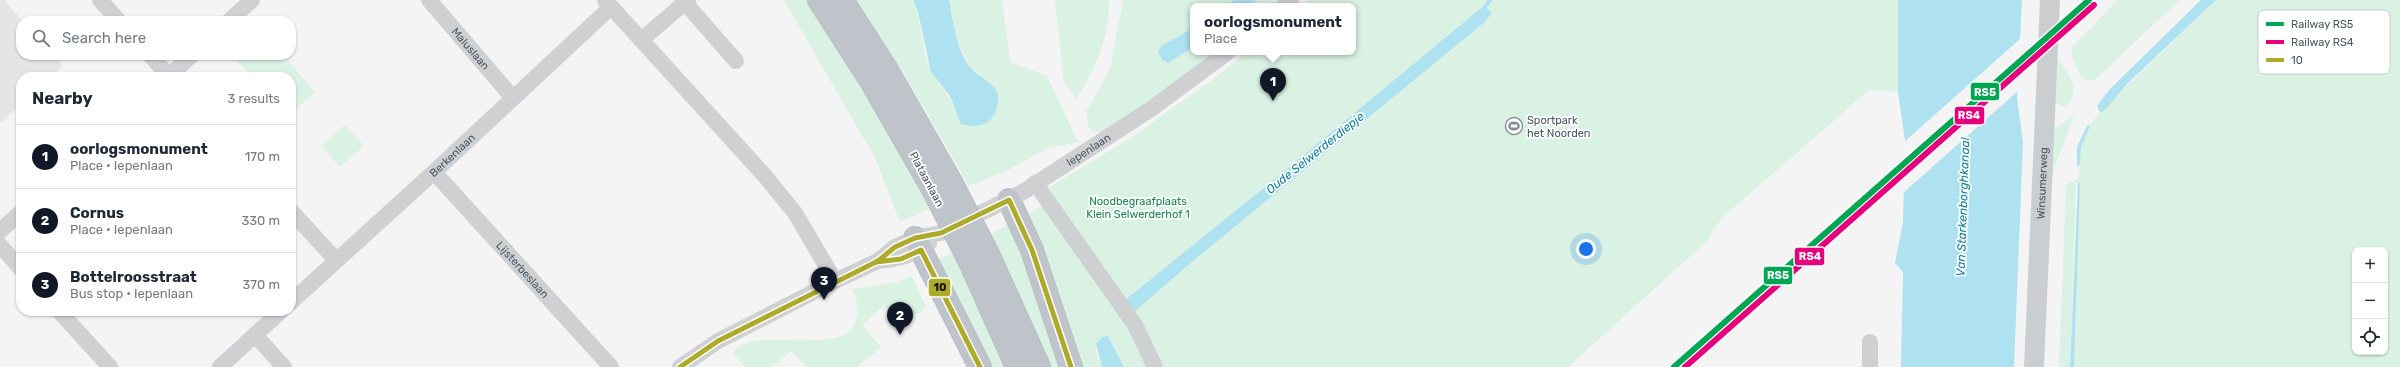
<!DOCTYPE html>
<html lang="en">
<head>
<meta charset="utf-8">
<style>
  :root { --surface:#fff; --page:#f6f6f7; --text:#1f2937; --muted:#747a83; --line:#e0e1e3; --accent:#111827 }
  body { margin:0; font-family:Rubik,sans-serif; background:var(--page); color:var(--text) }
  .controls { position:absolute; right:12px; bottom:12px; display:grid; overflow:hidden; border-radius:8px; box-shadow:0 1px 3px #0004 }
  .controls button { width:36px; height:36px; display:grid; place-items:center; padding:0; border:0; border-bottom:1px solid var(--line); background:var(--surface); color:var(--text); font:20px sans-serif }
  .you { position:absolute; left:1586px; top:249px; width:14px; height:14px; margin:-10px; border:3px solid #fff; border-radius:50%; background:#1a73e8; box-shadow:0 0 0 6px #1a73e833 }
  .badge { display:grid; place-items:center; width:26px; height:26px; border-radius:50%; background:var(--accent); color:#fff; font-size:13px; font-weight:700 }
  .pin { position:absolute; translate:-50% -33px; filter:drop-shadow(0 1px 2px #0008) }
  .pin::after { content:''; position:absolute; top:21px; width:14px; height:12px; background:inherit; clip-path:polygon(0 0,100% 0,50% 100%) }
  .popup { position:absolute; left:1190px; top:3px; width:166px; height:52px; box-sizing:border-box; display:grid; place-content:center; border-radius:8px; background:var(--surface); filter:drop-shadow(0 1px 3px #0005); font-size:13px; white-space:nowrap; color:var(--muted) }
  .popup b { font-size:15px; color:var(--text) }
  .popup::after { content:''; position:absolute; left:50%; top:100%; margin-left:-8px; border:8px solid transparent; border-top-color:var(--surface) }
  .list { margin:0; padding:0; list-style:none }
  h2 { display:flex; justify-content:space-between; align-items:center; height:52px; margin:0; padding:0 16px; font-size:17px }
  h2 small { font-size:13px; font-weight:400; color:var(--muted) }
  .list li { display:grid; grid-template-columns:26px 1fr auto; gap:12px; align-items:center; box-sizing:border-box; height:64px; padding:0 16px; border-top:1px solid var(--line) }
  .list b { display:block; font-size:15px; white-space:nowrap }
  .list p { margin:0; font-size:13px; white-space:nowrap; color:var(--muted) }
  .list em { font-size:13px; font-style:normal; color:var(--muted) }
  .icon { flex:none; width:22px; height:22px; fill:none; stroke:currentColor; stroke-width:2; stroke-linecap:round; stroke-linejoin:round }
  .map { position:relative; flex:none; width:2400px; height:367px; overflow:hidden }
  .search { position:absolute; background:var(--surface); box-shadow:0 1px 3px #0004; left:16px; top:16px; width:280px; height:44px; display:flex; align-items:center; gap:10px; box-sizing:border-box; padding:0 14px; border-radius:16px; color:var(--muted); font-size:15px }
  .panel { position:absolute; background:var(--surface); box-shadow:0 1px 3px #0004; left:16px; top:72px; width:280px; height:244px; border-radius:16px }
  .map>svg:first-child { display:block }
  .education { fill:#e6e5e6 }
  .green { fill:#d9f2e3; fill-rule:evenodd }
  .water { fill:#aee2f0 }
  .pier { fill:#f4f4f4 }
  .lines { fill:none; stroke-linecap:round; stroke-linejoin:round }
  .stream { stroke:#aee2f0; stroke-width:4 }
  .highway-casing { stroke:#b9bec3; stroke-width:24 }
  .minor { stroke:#ced0d2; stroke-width:16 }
  .major { stroke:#caced1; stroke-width:20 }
  .highway { stroke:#bec4c9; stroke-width:22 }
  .highway-bridge-casing { stroke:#b9bec3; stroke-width:24; stroke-linecap:butt }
  .highway-bridge { stroke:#bec4c9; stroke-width:22 }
  .bus-1-casing { stroke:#fff; stroke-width:8 }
  .bus-1 { stroke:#aeab2c; stroke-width:5 }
  .rail-1-casing { stroke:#fff; stroke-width:9 }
  .rail-2-casing { stroke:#fff; stroke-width:9 }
  .rail-1 { stroke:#00a651; stroke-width:6 }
  .rail-2 { stroke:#e5007d; stroke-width:6 }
  .labels { text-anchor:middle; stroke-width:3.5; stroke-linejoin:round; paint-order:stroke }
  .street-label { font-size:11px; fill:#4a5661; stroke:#fff }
  .poi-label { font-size:11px; fill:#4a5661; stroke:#fff; text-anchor:start }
  .park-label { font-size:11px; fill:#17864f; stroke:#fff }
  .water-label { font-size:12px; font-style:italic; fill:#0c7c9b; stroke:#fff }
  .key { fill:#fff; stroke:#c9ccd0; stroke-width:1 }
  .key-label { font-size:11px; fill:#4a5661 }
  .line-badge { stroke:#fff; stroke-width:1.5 }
  .badge-label { font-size:11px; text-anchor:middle; font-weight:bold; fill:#fff }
  .pale-badge-label { font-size:11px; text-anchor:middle; font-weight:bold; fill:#111 }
</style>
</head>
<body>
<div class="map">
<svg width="2400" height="367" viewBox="0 0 2400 367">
  <rect width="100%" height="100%" fill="#f4f4f4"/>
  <path class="education" d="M0,0H4L23,21H21V55H54L63,66L51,77H21V104L0,123Z"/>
  <g class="green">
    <path d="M784,0H807L847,59L931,208L900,222L875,158Z"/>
    <path d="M855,0H913C923,23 921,49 931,71C938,85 949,93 954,108L994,85L970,67L956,36L949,0H1002L1010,62L1047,76L1078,142L1049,148L1004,172L969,186L900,67Z"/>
    <path d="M1055,0H1109C1110,37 1095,69 1076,99L1064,82L1063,75Z"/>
    <path d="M1123,0H1234L1226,6H1193V28L1191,30L1183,54L1193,47V52H1220L1107,132H1094L1088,126L1086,112L1110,69Z"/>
    <path d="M1257,0H1284L1278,6H1249Z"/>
    <path d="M1307,0H1898V92L1869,90L1722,218L1705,243L1568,367H1164L1134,312L1193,261L1485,22L1492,13L1481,8L1276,178L1125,300L1046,189L1132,137L1212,80L1247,52H1353V6H1301Z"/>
    <path d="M2118,0H2179L2095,80L2082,79L2072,57V47Z"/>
    <path d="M2216,0H2400V367H2074L2079,183H2076L2070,367H2059L2066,185L2078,179L2081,147L2090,125L2100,112ZM2355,250H2385V352H2355Z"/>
    <path d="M232,55H283L315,92L291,114V77H252Z"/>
    <path d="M2057,58C2069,75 2082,88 2066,107L2054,102Z"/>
    <path d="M2074,115L2051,177L2053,130Z"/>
    <path d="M345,125L364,146L340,167L321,146Z"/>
    <path d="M1042,206L1122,316L1150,367H1124L1108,336L1095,348L1102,367H1081L1026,215Z"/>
    <path d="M1014,222L1066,367H1051L991,234Z"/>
    <path d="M956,251L1009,367H993L934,261Z"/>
    <path d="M912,276L926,307L919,314H915L916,316L904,327L884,306L862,325L881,347L857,367H806L791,351L772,367H745L734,354V350C739,347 746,342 753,341C779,338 810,343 836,338C860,332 862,306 852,289L898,282Z"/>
  </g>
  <g class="water">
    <path d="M913,0H949C953,20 957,51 970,67C979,78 993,80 998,95C999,99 997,103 997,107C993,125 977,129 961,124L950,96L931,72L918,12Z"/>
    <path d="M1234,0H1257L1249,6H1226Z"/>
    <path d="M1898,0H2022L2017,98L2023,142L2014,367H1901L1903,272L1895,263L1903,222L1905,140L1898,92Z"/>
    <path d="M2201,0H2216L2128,83L2104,111L2100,112L2097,106L2109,90Z"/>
    <path d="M1485,7L1492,13L1485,22L1193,261L1134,312L1125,300L1276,178L1481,8Z"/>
    <path d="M1193,28V47L1168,63L1162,60L1158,52L1161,46Z"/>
    <path d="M2088,124L2090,126L2081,147L2080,164L2077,167V147Z"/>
    <path d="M2078,182L2080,185L2074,367H2070Z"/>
    <path d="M1108,336L1124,367H1102L1096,344L1102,337Z"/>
  </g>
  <path class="pier" d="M2021,38L2019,90L1902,194L1903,143Z"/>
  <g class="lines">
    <path class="stream" d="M1482,11L1490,0"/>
    <g class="highway-casing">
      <g id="highway">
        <path d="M819,0L871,81L934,191"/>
        <path d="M842,0L887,70L951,182"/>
        <path d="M1009,200L1032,250L1071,367"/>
        <path d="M915,238L980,367"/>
        <path d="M988,254L1039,367"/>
        <path d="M970,262L1017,367"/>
      </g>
    </g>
    <g class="minor">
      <path d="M100,0L119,21"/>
      <path id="s1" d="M429,0L513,98"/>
      <path d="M605,0L765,176L795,213L835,281"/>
      <path d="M682,5L688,6L736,61"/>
      <path d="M1284,6L1291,0"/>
      <path d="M229,21L252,0"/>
      <path d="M641,40L688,0"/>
      <path d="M150,55L170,77"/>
      <path d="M168,77L192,55"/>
      <path id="s2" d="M434,172L611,367"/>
      <path d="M1035,183L1135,325L1155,367"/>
      <path d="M291,211L336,260"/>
      <path d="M0,231L21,212"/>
      <path d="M0,245L21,269"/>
      <path d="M878,261C898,259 913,256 929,243"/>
      <path id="s3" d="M291,302L434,172L611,7"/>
      <path d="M59,311L110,367"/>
      <path d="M255,335L284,367"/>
      <path d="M220,367L281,311"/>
      <path id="s4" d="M680,367L718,341L835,281L878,261L895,247L915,238L941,233L1023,192L1151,109L1228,52"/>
      <path d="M1870,367V342"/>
    </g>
    <path class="major" id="s5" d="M2034,367L2050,0"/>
    <use href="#highway" class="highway"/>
    <g class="highway-bridge-casing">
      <g id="highway-bridge">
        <path d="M951,182L988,254"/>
        <path d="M934,191L970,262"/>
      </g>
    </g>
    <use href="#highway-bridge" class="highway-bridge"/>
    <g class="bus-1-casing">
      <g id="bus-1">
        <path d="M876,262L901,259L921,250L980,367"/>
        <path d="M680,367L718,341L878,261L895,247L915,238L941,233L1009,200L1032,250L1071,367"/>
      </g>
    </g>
    <use href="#bus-1" class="bus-1"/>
    <g class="rail-1-casing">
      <path id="rail-1" d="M1674,367L2089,0"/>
    </g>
    <g class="rail-2-casing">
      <path id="rail-2" d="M1685,367L2094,5"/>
    </g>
    <use href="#rail-1" class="rail-1"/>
    <use href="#rail-2" class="rail-2"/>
  </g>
  <defs>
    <g id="stadium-ring" transform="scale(0.9)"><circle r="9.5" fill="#fff" stroke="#868d94" stroke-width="1.5"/><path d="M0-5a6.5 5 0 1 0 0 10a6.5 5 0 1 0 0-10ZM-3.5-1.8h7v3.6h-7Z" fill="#868d94"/></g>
  </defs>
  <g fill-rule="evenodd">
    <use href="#stadium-ring" x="1514" y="126"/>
  </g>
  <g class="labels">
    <g class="street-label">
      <text dy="4" stroke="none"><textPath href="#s1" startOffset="64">Maluslaan</textPath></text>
      <text dy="4" stroke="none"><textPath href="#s4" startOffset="465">Iepenlaan</textPath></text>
      <text dy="4" stroke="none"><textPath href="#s3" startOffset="218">Berkenlaan</textPath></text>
      <text transform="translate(927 179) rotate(62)" y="4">Plataanlaan</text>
      <text dy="4" stroke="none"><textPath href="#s5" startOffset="184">Winsumerweg</textPath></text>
      <text dy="4" stroke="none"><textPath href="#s2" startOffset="132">Lijsterbeslaan</textPath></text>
    </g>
    <g class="poi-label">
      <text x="1527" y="124">Sportpark<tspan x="1527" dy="13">het Noorden</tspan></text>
    </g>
    <g class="park-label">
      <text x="1138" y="205">Noodbegraafplaats<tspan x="1138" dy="13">Klein Selwerderhof 1</tspan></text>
    </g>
    <g class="water-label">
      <text transform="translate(1315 153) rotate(-39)" y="4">Oude Selwerderdiepje</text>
      <text transform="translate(1963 207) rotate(-88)" y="4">Van Starkenborghkanaal</text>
    </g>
  </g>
  <rect x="2258" y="10" width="132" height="64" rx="6" class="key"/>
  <rect x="2266" y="22" width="18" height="4" fill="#00a651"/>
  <rect x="2266" y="40" width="18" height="4" fill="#e5007d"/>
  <rect x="2266" y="58" width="18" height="4" fill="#aeab2c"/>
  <g class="key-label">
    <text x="2291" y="28">Railway RS5</text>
    <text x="2291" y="46">Railway RS4</text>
    <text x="2291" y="64">10</text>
  </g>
  <g class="line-badge">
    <rect x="1970" y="82" width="30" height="19" rx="4" fill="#00a651"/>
    <rect x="1954" y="106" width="31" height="19" rx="4" fill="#e5007d"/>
    <rect x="1794" y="247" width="31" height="19" rx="4" fill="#e5007d"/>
    <rect x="1763" y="266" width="30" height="19" rx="4" fill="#00a651"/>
    <rect x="928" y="278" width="23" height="19" rx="4" fill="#aeab2c"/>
  </g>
  <g class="badge-label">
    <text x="1985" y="96">RS5</text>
    <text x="1969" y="119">RS4</text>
    <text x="1810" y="260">RS4</text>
    <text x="1778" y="279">RS5</text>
  </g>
  <g class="pale-badge-label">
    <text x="940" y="291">10</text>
  </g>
</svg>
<div class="controls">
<button>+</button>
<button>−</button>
<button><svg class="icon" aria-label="locate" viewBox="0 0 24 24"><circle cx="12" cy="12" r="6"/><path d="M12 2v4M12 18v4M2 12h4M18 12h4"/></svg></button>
</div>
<div class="you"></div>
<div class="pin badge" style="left:1273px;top:101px">1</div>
<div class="popup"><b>oorlogsmonument</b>Place</div>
<div class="pin badge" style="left:900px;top:335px">2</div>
<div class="pin badge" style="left:824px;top:300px">3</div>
<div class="search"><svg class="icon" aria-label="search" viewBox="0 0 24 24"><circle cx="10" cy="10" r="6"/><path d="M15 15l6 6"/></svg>Search here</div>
<section class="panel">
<h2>Nearby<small>3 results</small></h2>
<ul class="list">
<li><span class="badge">1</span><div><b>oorlogsmonument</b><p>Place · Iepenlaan</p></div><em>170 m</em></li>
<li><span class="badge">2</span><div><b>Cornus</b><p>Place · Iepenlaan</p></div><em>330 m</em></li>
<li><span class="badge">3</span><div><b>Bottelroosstraat</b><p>Bus stop · Iepenlaan</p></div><em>370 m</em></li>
</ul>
</section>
</div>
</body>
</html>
